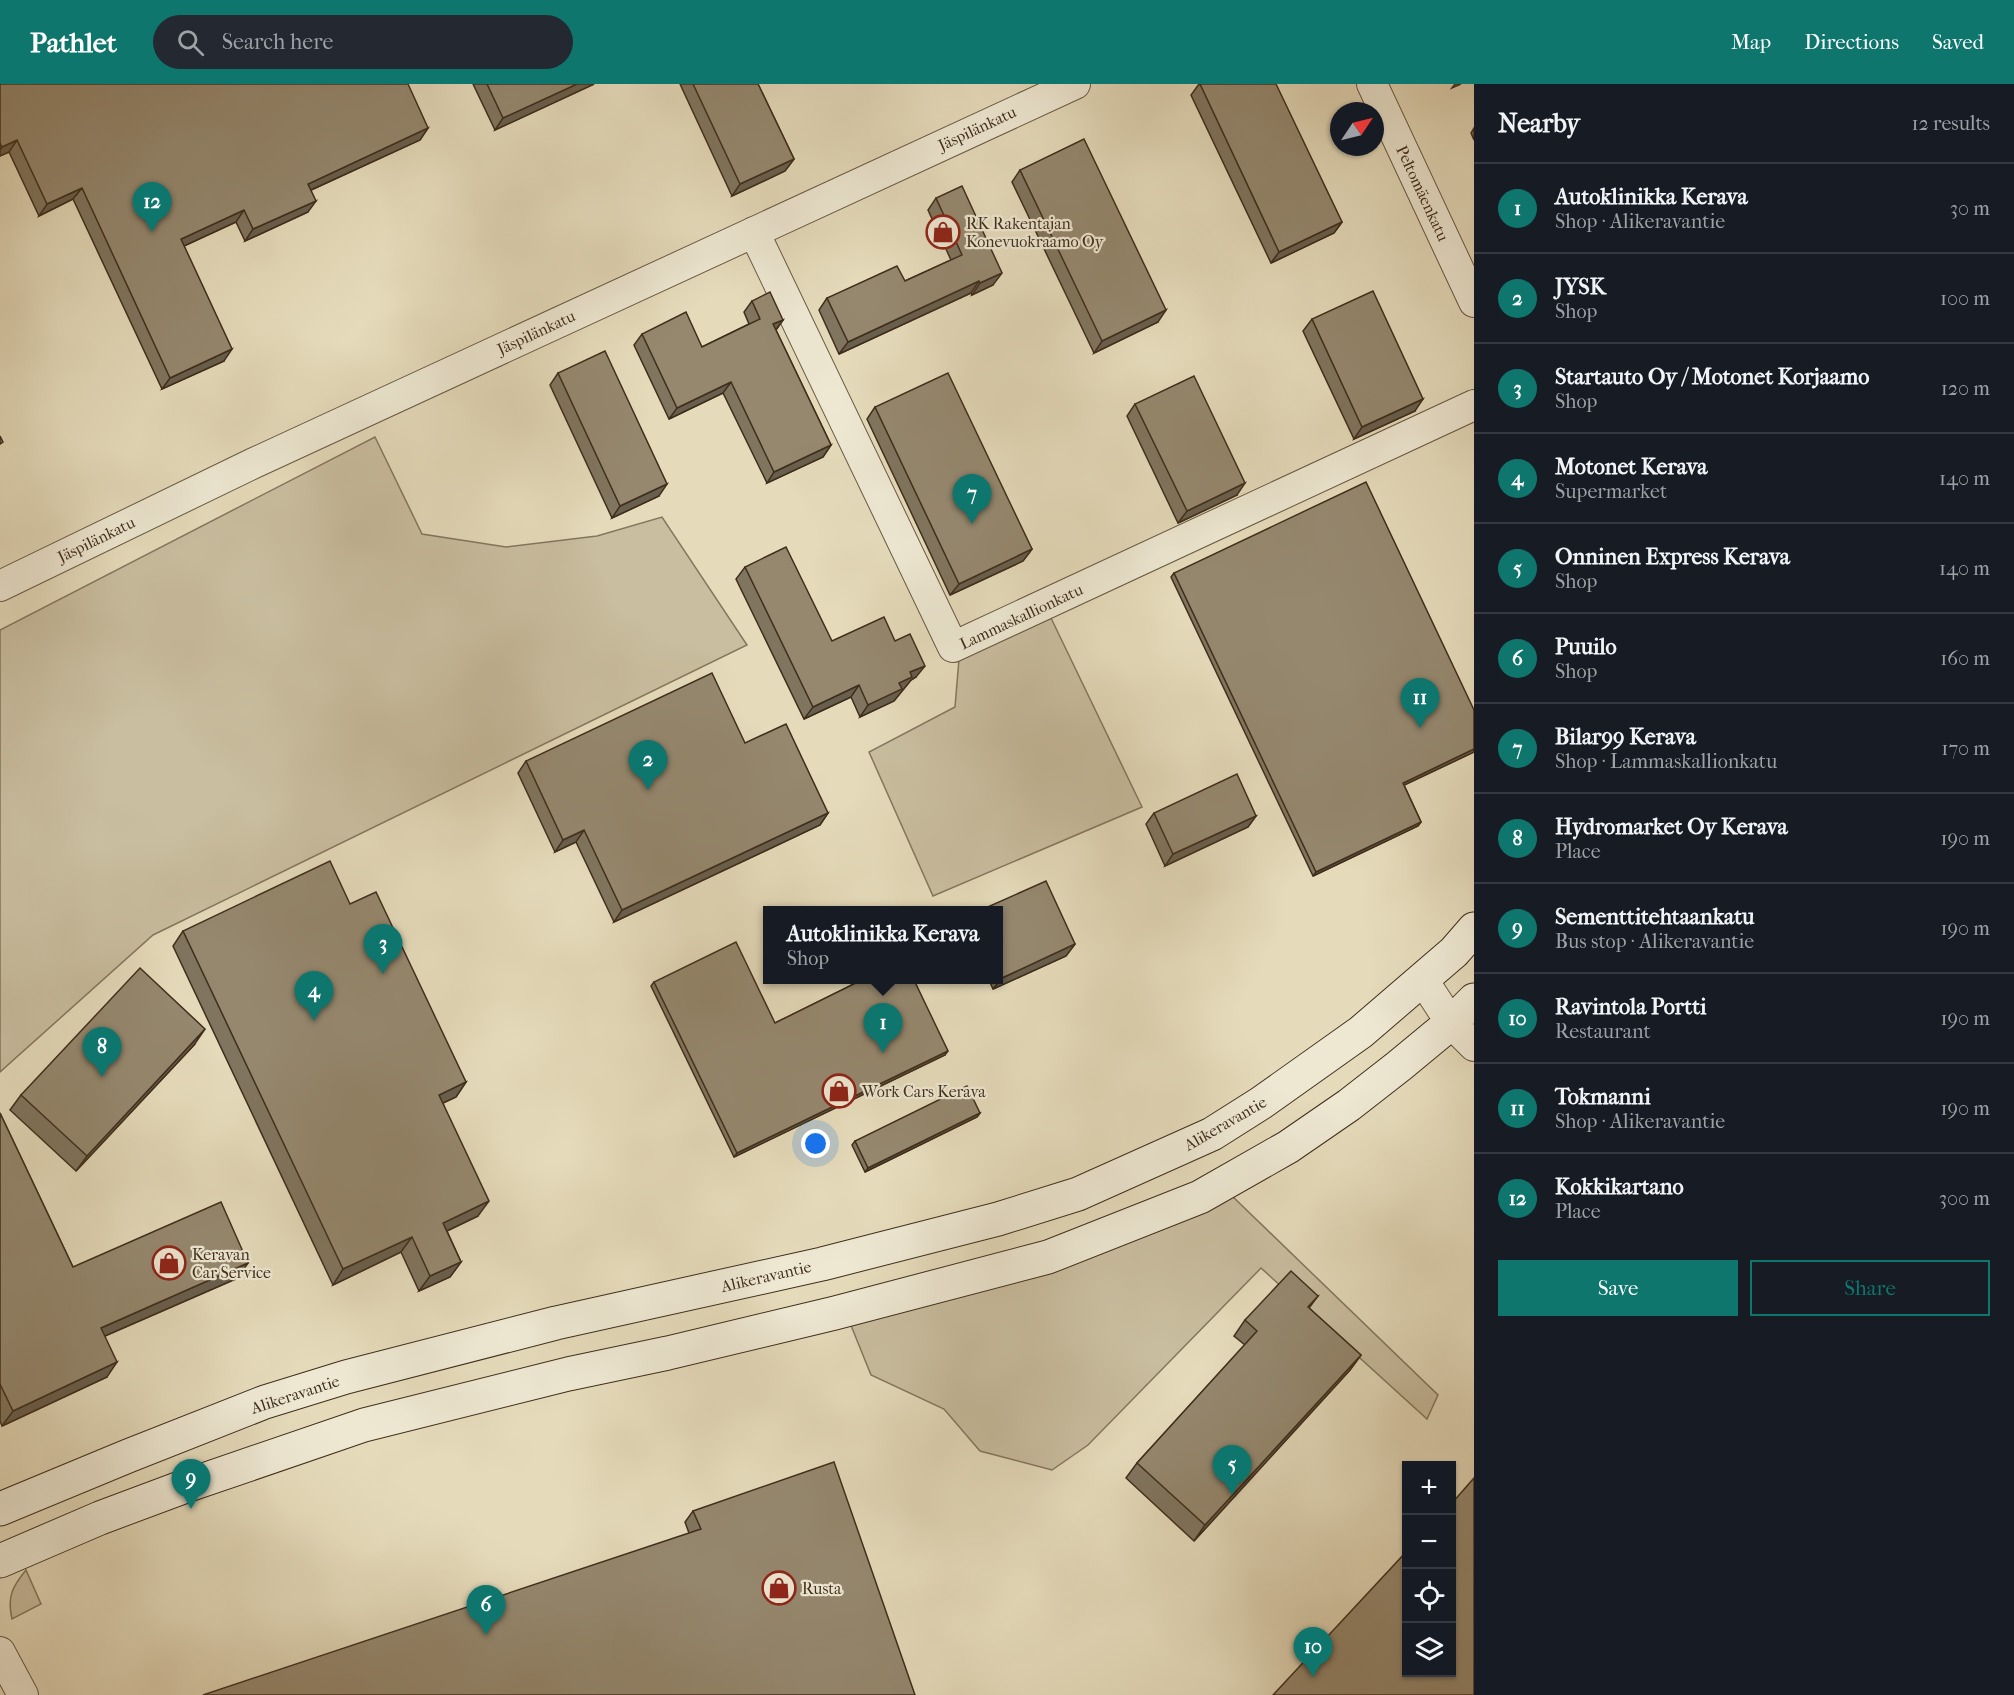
<!DOCTYPE html>
<html lang="en">
<head>
<meta charset="utf-8">
<style>
  :root { --surface:#171b24; --page:#242831; --text:#f1f3f6; --muted:#9ea1a6; --line:#363941; --accent:#0f766e }
  body { margin:0; font-family:"IM FELL French Canon",serif; background:var(--page); color:var(--text) }
  .controls { position:absolute; right:18px; bottom:18px; display:grid; overflow:hidden; border-radius:0px; box-shadow:0 2px 4px #0004 }
  .controls button { width:54px; height:54px; display:grid; place-items:center; padding:0; border:0; border-bottom:2px solid var(--line); background:var(--surface); color:var(--text); font:30px sans-serif }
  .compass { position:absolute; left:1330px; top:18px; width:54px; height:54px; border-radius:50%; background:var(--surface); box-shadow:0 2px 4px #0004; rotate:55deg }
  .you { position:absolute; left:816px; top:1060px; width:21px; height:21px; margin:-15px; border:4px solid #fff; border-radius:50%; background:#1a73e8; box-shadow:0 0 0 9px #1a73e833 }
  .badge { display:grid; place-items:center; width:39px; height:39px; border-radius:50%; background:var(--accent); color:#fff; font-size:20px; font-weight:700 }
  .pin { position:absolute; translate:-50% -50px; filter:drop-shadow(0 2px 3px #0008) }
  .pin::after { content:''; position:absolute; top:32px; width:21px; height:18px; background:inherit; clip-path:polygon(0 0,100% 0,50% 100%) }
  .popup { position:absolute; left:763px; top:822px; width:240px; height:78px; box-sizing:border-box; display:grid; place-content:center; border-radius:0px; background:var(--surface); filter:drop-shadow(0 2px 4px #0005); font-size:20px; white-space:nowrap; color:var(--muted) }
  .popup b { font-size:22px; color:var(--text) }
  .popup::after { content:''; position:absolute; left:50%; top:100%; margin-left:-12px; border:12px solid transparent; border-top-color:var(--surface) }
  .list { margin:0; padding:0; list-style:none }
  h2 { display:flex; justify-content:space-between; align-items:center; height:78px; margin:0; padding:0 24px; font-size:26px }
  h2 small { font-size:20px; font-weight:400; color:var(--muted) }
  .list li { display:grid; grid-template-columns:39px 1fr auto; gap:18px; align-items:center; box-sizing:border-box; height:90px; padding:0 24px; border-top:2px solid var(--line) }
  .list b { display:block; font-size:22px; white-space:nowrap }
  .list p { margin:0; font-size:20px; white-space:nowrap; color:var(--muted) }
  .list em { font-size:20px; font-style:normal; color:var(--muted) }
  .actions { display:flex; gap:12px; padding:18px 24px }
  .actions a { flex:1; padding:14px 0; border:2px solid var(--accent); border-radius:0px; text-align:center; font-size:21px; color:var(--accent) }
  .actions .main { background:var(--accent); color:#fff }
  .icon { flex:none; width:33px; height:33px; fill:none; stroke:currentColor; stroke-width:2; stroke-linecap:round; stroke-linejoin:round }
  .map { position:relative; flex:none; width:1474px; height:1611px; overflow:hidden }
  header { display:flex; align-items:center; gap:36px; box-sizing:border-box; height:84px; padding:0 30px; background:var(--accent); color:#fff }
  header strong { font-size:28px }
  nav { display:flex; gap:33px; margin-inline-start:auto; font-size:21px }
  .search { width:420px; height:54px; background:var(--page); display:flex; align-items:center; gap:15px; box-sizing:border-box; padding:0 21px; border-radius:33px; color:var(--muted); font-size:22px }
  main { display:flex }
  aside { flex:1; background:var(--surface) }
  .map>svg:first-child { display:block }
  .green { fill:#c9bea0; stroke:#84765e; stroke-width:1.5 }
  .lines { fill:none; stroke-linecap:round; stroke-linejoin:round }
  .street-casing { stroke:#685944; stroke-width:32 }
  .secondary-casing { stroke:#3f2e1c; stroke-width:35 }
  .street { stroke:#eee8d3; stroke-width:30 }
  .secondary { stroke:#eee8d3; stroke-width:33 }
  .wall { fill:#80755f; stroke:#3f2e1c; stroke-width:1.5 }
  .shaded-wall { fill:#685f4e; stroke:#3f2e1c; stroke-width:1.5 }
  .building { fill:#95886f; stroke:#3f2e1c; stroke-width:1.5 }
  .labels { text-anchor:middle; stroke-width:4.5; stroke-linejoin:round; paint-order:stroke }
  .street-label { font-size:16px; fill:#3f2e1c; stroke:#eee8d3 }
  .poi-label { font-size:16px; fill:#3f2e1c; stroke:#eee8d3; text-anchor:start }
</style>
</head>
<body>
<header>
<strong>Pathlet</strong>
<div class="search"><svg class="icon" aria-label="search" viewBox="0 0 24 24"><circle cx="10" cy="10" r="6"/><path d="M15 15l6 6"/></svg>Search here</div>
<nav><a>Map</a><a>Directions</a><a>Saved</a></nav>
</header>
<main>
<div class="map">
<svg width="1474" height="1611" viewBox="0 0 1474 1611">
  <rect width="100%" height="100%" fill="#e5dbbb"/>
  <filter id="stains"><feTurbulence type="fractalNoise" baseFrequency=".00333" numOctaves="4"/><feColorMatrix values="0 0 0 0 .2 0 0 0 0 .09 0 0 0 0 .02 0 0 0 .5 -.17"/></filter>
  <radialGradient id="worn" r=".72"><stop offset=".6" stop-color="#630" stop-opacity="0"/><stop offset="1" stop-color="#630" stop-opacity=".3"/></radialGradient>
  <g class="green">
    <path d="M375,353L422,450L506,463L597,452L662,433L747,561L153,851L0,988V546Z"/>
    <path d="M1051,534L1142,723L933,812L869,668L955,623L959,575Z"/>
    <path d="M1230,1110L1438,1311L1427,1335L1261,1184L1088,1361L1052,1386L980,1367L944,1325L871,1291L850,1239Z"/>
    <path d="M26,1486L41,1520L12,1535C7,1513 12,1503 26,1486Z"/>
  </g>
  <g class="lines">
    <g class="street-casing">
      <g id="street">
        <path d="M1372,0L1474,218"/>
        <path d="M754,148L953,563L1474,321"/>
        <path d="M0,502L254,379L1075,0"/>
        <path d="M1423,896L1451,939L1474,962"/>
        <path d="M0,1568L23,1611"/>
      </g>
    </g>
    <g class="secondary-casing">
      <g id="secondary">
        <path d="M0,1425L128,1372L265,1318L346,1293L556,1239L822,1180L998,1135L1078,1110L1212,1050L1261,1019L1361,948L1454,868L1474,845"/>
        <path d="M0,1477L100,1434L183,1403L364,1341L568,1290L668,1269L835,1229L1048,1173L1200,1113L1288,1063L1349,1021L1399,982L1451,939L1474,916"/>
      </g>
    </g>
    <use href="#street" class="street"/>
    <use href="#secondary" class="secondary"/>
  </g>
  <g class="wall">
    <path d="M0,0L428,44L420,56L311,106L308,128L245,157L236,138L184,162L224,277L162,305L73,115L39,132L9,68L0,72Z"/>
    <path d="M473,0H594L495,46Z"/>
    <path d="M680,0H758L794,75L785,87L732,112Z"/>
    <path d="M1199,0L1342,138L1334,149L1271,179L1191,11Z"/>
    <path d="M1474,44V56L1471,49Z"/>
    <path d="M1020,86L1158,238L1094,269L1012,98Z"/>
    <path d="M936,114L993,201L972,211L971,209L839,270L819,226L827,214L905,197L951,176L928,126Z"/>
    <path d="M752,217L783,236L776,246L831,361L823,373L767,399L723,309L669,335L634,261L642,250L702,263L749,240L744,228Z"/>
    <path d="M1312,235L1415,327L1354,355L1303,247Z"/>
    <path d="M558,289L659,412L612,434L550,301Z"/>
    <path d="M1135,320L1237,411L1178,439L1127,332Z"/>
    <path d="M875,323L1032,465L1023,477L950,511L867,335Z"/>
    <path d="M745,483L832,557H895L916,593L911,596L894,617L860,633L851,613L804,635L736,495Z"/>
    <path d="M1174,489L1474,626V668L1404,701L1421,738L1418,742L1313,792L1171,493Z"/>
    <path d="M745,659L828,729L820,741L614,838L576,758L555,768L518,689L526,677Z"/>
    <path d="M1154,729L1256,732L1248,743L1165,782L1146,740Z"/>
    <path d="M350,820L466,998L456,1013L443,1019L478,1132L447,1147L461,1178L450,1193L419,1207L401,1168L333,1201L173,862L183,847Z"/>
    <path d="M999,826L1075,860L1066,872L993,905L989,896H999Z"/>
    <path d="M849,896H914L945,971L734,1073L651,902L654,898L775,939L852,901Z"/>
    <path d="M194,961L76,1087L10,1026L21,1011Z"/>
    <path d="M0,1029L73,1183L238,1194L105,1252L107,1293L2,1342L0,1337Z"/>
    <path d="M980,1029L977,1033L865,1088L852,1061L855,1057Z"/>
    <path d="M1318,1212L1309,1224L1361,1271L1350,1286L1194,1457L1126,1394L1137,1379L1245,1261L1234,1252L1245,1236Z"/>
    <path d="M693,1427L915,1611L689,1449L685,1438Z"/>
  </g>
  <g class="shaded-wall">
    <path d="M577,0H594L495,46L503,34Z"/>
    <path d="M1455,0H1461L1452,4Z"/>
    <path d="M428,44L420,56L300,111L308,100Z"/>
    <path d="M17,56L9,68L0,72V66L2,63Z"/>
    <path d="M794,75L785,87L732,112L740,100Z"/>
    <path d="M82,104L73,115L39,132L47,120Z"/>
    <path d="M316,117L308,128L245,157L253,145Z"/>
    <path d="M244,126L236,138L173,167L181,155Z"/>
    <path d="M1342,138L1334,149L1271,179L1279,168Z"/>
    <path d="M1002,189L993,201L972,211L980,199Z"/>
    <path d="M979,197L971,209L839,270L848,258Z"/>
    <path d="M1166,226L1158,238L1094,269L1102,257Z"/>
    <path d="M783,236L775,247L773,240Z"/>
    <path d="M232,265L224,277L162,305L170,294Z"/>
    <path d="M731,298L723,309L669,335L677,324Z"/>
    <path d="M1423,315L1415,327L1354,355L1362,343Z"/>
    <path d="M831,361L823,373L767,399L774,388Z"/>
    <path d="M1245,399L1237,411L1178,439L1187,427Z"/>
    <path d="M667,400L659,412L612,434L620,422Z"/>
    <path d="M1032,465L1023,477L950,511L959,500Z"/>
    <path d="M925,582L916,593L911,596L894,617L860,633L868,621L899,599L910,588Z"/>
    <path d="M859,601L851,613L804,635L813,623Z"/>
    <path d="M1474,665V668L1400,703L1403,699Z"/>
    <path d="M828,729L820,741L614,838L622,826Z"/>
    <path d="M1256,732L1248,743L1165,782L1173,770Z"/>
    <path d="M1421,738L1418,742L1313,792L1316,788Z"/>
    <path d="M584,746L576,758L555,768L563,756Z"/>
    <path d="M1075,860L1066,872L993,905L1002,894Z"/>
    <path d="M205,945L194,961L76,1087L87,1072Z"/>
    <path d="M948,967L945,971L734,1073L737,1069Z"/>
    <path d="M466,998L456,1013L428,1026L439,1011Z"/>
    <path d="M980,1029L977,1033L865,1088L868,1084Z"/>
    <path d="M489,1117L478,1132L432,1154L443,1139Z"/>
    <path d="M412,1153L401,1168L333,1201L343,1185Z"/>
    <path d="M461,1178L450,1193L419,1207L430,1192Z"/>
    <path d="M248,1179L238,1194L91,1258L101,1244Z"/>
    <path d="M1361,1271L1350,1286L1194,1457L1205,1441Z"/>
    <path d="M117,1278L107,1293L2,1342L13,1327Z"/>
  </g>
  <g class="building">
    <path d="M0,0H408L428,44L308,100L316,117L253,145L244,126L181,155L232,265L170,294L82,104L47,120L17,56L2,63L0,59Z"/>
    <path d="M487,0H577L503,34Z"/>
    <path d="M693,0H758L794,75L740,100Z"/>
    <path d="M1200,0H1276L1342,138L1279,168Z"/>
    <path d="M1084,55L1166,226L1102,257L1020,86Z"/>
    <path d="M962,102L1002,189L980,199L979,197L848,258L827,214L897,182L905,197L962,171L936,114Z"/>
    <path d="M1373,207L1423,315L1362,343L1312,235Z"/>
    <path d="M770,208L783,236L773,240L831,361L774,388L731,298L677,324L642,250L686,228L702,263L760,235L752,217Z"/>
    <path d="M605,267L667,400L620,422L558,289Z"/>
    <path d="M948,289L1032,465L959,500L875,323Z"/>
    <path d="M1194,292L1245,399L1187,427L1135,320Z"/>
    <path d="M0,352L3,358L0,360Z"/>
    <path d="M1366,398L1474,626V665L1403,699L1421,738L1316,788L1174,489Z"/>
    <path d="M786,463L832,557L884,533L895,557L910,550L925,582L910,588L912,593L899,599L902,605L868,621L859,601L813,623L745,483Z"/>
    <path d="M712,589L745,659L786,640L828,729L622,826L584,746L563,756L526,677Z"/>
    <path d="M1237,690L1256,732L1173,770L1154,729Z"/>
    <path d="M330,777L350,820L376,808L466,998L439,1011L489,1117L443,1139L461,1178L430,1192L412,1153L343,1185L183,847Z"/>
    <path d="M1046,797L1075,860L1002,894L999,887V826H981Z"/>
    <path d="M736,858L775,939L856,899L854,896H914L948,967L737,1069L654,898Z"/>
    <path d="M140,884L205,945L87,1072L21,1011Z"/>
    <path d="M967,1002L980,1029L868,1084L855,1057Z"/>
    <path d="M0,1029L73,1183L221,1118L248,1179L101,1244L117,1278L13,1327L0,1300Z"/>
    <path d="M1291,1187L1318,1212L1308,1223L1361,1271L1205,1441L1137,1379L1257,1247L1245,1236Z"/>
    <path d="M834,1378L915,1611H203L701,1445L693,1427Z"/>
    <path d="M1474,1394V1611H1273L1407,1467V1588H1452V1419Z"/>
  </g>
  <defs>
    <g id="shop-ring" transform="scale(1.725)"><circle r="9.5" fill="#eee8d3" stroke="#8f2418" stroke-width="1.5"/><path d="M-5-2.5h2.3a2.7 3.5 0 0 1 5.4 0H5L5.5 6h-11ZM-1.5-2.5h3a1.5 2.3 0 0 0-3 0Z" fill="#8f2418"/></g>
  </defs>
  <g fill-rule="evenodd">
    <use href="#shop-ring" x="943" y="148"/>
    <use href="#shop-ring" x="839" y="1007"/>
    <use href="#shop-ring" x="169" y="1179"/>
    <use href="#shop-ring" x="779" y="1504"/>
  </g>
  <g class="labels">
    <g class="street-label">
      <text transform="translate(977 44) rotate(-25)" y="6">Jäspilänkatu</text>
      <text transform="translate(1423 109) rotate(65)" y="6">Peltomäenkatu</text>
      <text transform="translate(536 248) rotate(-25)" y="6">Jäspilänkatu</text>
      <text transform="translate(96 455) rotate(-26)" y="6">Jäspilänkatu</text>
      <text transform="translate(1021 532) rotate(-25)" y="6">Lammaskallionkatu</text>
      <text transform="translate(1225 1039) rotate(-30)" y="6">Alikeravantie</text>
      <text transform="translate(766 1192) rotate(-13)" y="6">Alikeravantie</text>
      <text transform="translate(295 1310) rotate(-18)" y="6">Alikeravantie</text>
    </g>
    <g class="poi-label">
      <text x="966" y="145">RK Rakentajan<tspan x="966" dy="18">Konevuokraamo Oy</tspan></text>
      <text x="862" y="1013">Work Cars Kerava</text>
      <text x="192" y="1176">Keravan<tspan x="192" dy="18">Car Service</tspan></text>
      <text x="802" y="1510">Rusta</text>
    </g>
  </g>
  <rect width="100%" height="100%" filter="url(#stains)"/>
  <rect width="100%" height="100%" fill="url(#worn)"/>
</svg>
<div class="controls">
<button>+</button>
<button>−</button>
<button><svg class="icon" aria-label="locate" viewBox="0 0 24 24"><circle cx="12" cy="12" r="6"/><path d="M12 2v4M12 18v4M2 12h4M18 12h4"/></svg></button>
<button><svg class="icon" aria-label="layers" viewBox="0 0 24 24"><path d="M12 4l9 5-9 5-9-5zM3 14l9 5 9-5"/></svg></button>
</div>
<svg class="compass" viewBox="-18 -18 36 36"><path d="M0-13l5 13h-10z" fill="#e53935"/><path d="M0 13l5-13h-10z" fill="#9ea1a6"/></svg>
<div class="you"></div>
<div class="pin badge" style="left:883px;top:969px">1</div>
<div class="popup"><b>Autoklinikka Kerava</b>Shop</div>
<div class="pin badge" style="left:648px;top:706px">2</div>
<div class="pin badge" style="left:383px;top:890px">3</div>
<div class="pin badge" style="left:314px;top:937px">4</div>
<div class="pin badge" style="left:1232px;top:1411px">5</div>
<div class="pin badge" style="left:486px;top:1551px">6</div>
<div class="pin badge" style="left:972px;top:440px">7</div>
<div class="pin badge" style="left:102px;top:993px">8</div>
<div class="pin badge" style="left:191px;top:1425px">9</div>
<div class="pin badge" style="left:1313px;top:1593px">10</div>
<div class="pin badge" style="left:1420px;top:644px">11</div>
<div class="pin badge" style="left:152px;top:148px">12</div>
</div>
<aside>
<h2>Nearby<small>12 results</small></h2>
<ul class="list">
<li><span class="badge">1</span><div><b>Autoklinikka Kerava</b><p>Shop · Alikeravantie</p></div><em>30 m</em></li>
<li><span class="badge">2</span><div><b>JYSK</b><p>Shop</p></div><em>100 m</em></li>
<li><span class="badge">3</span><div><b>Startauto Oy / Motonet Korjaamo</b><p>Shop</p></div><em>120 m</em></li>
<li><span class="badge">4</span><div><b>Motonet Kerava</b><p>Supermarket</p></div><em>140 m</em></li>
<li><span class="badge">5</span><div><b>Onninen Express Kerava</b><p>Shop</p></div><em>140 m</em></li>
<li><span class="badge">6</span><div><b>Puuilo</b><p>Shop</p></div><em>160 m</em></li>
<li><span class="badge">7</span><div><b>Bilar99 Kerava</b><p>Shop · Lammaskallionkatu</p></div><em>170 m</em></li>
<li><span class="badge">8</span><div><b>Hydromarket Oy Kerava</b><p>Place</p></div><em>190 m</em></li>
<li><span class="badge">9</span><div><b>Sementtitehtaankatu</b><p>Bus stop · Alikeravantie</p></div><em>190 m</em></li>
<li><span class="badge">10</span><div><b>Ravintola Portti</b><p>Restaurant</p></div><em>190 m</em></li>
<li><span class="badge">11</span><div><b>Tokmanni</b><p>Shop · Alikeravantie</p></div><em>190 m</em></li>
<li><span class="badge">12</span><div><b>Kokkikartano</b><p>Place</p></div><em>300 m</em></li>
</ul>
<div class="actions"><a class="main">Save</a><a>Share</a></div>
</aside>
</main>
</body>
</html>
